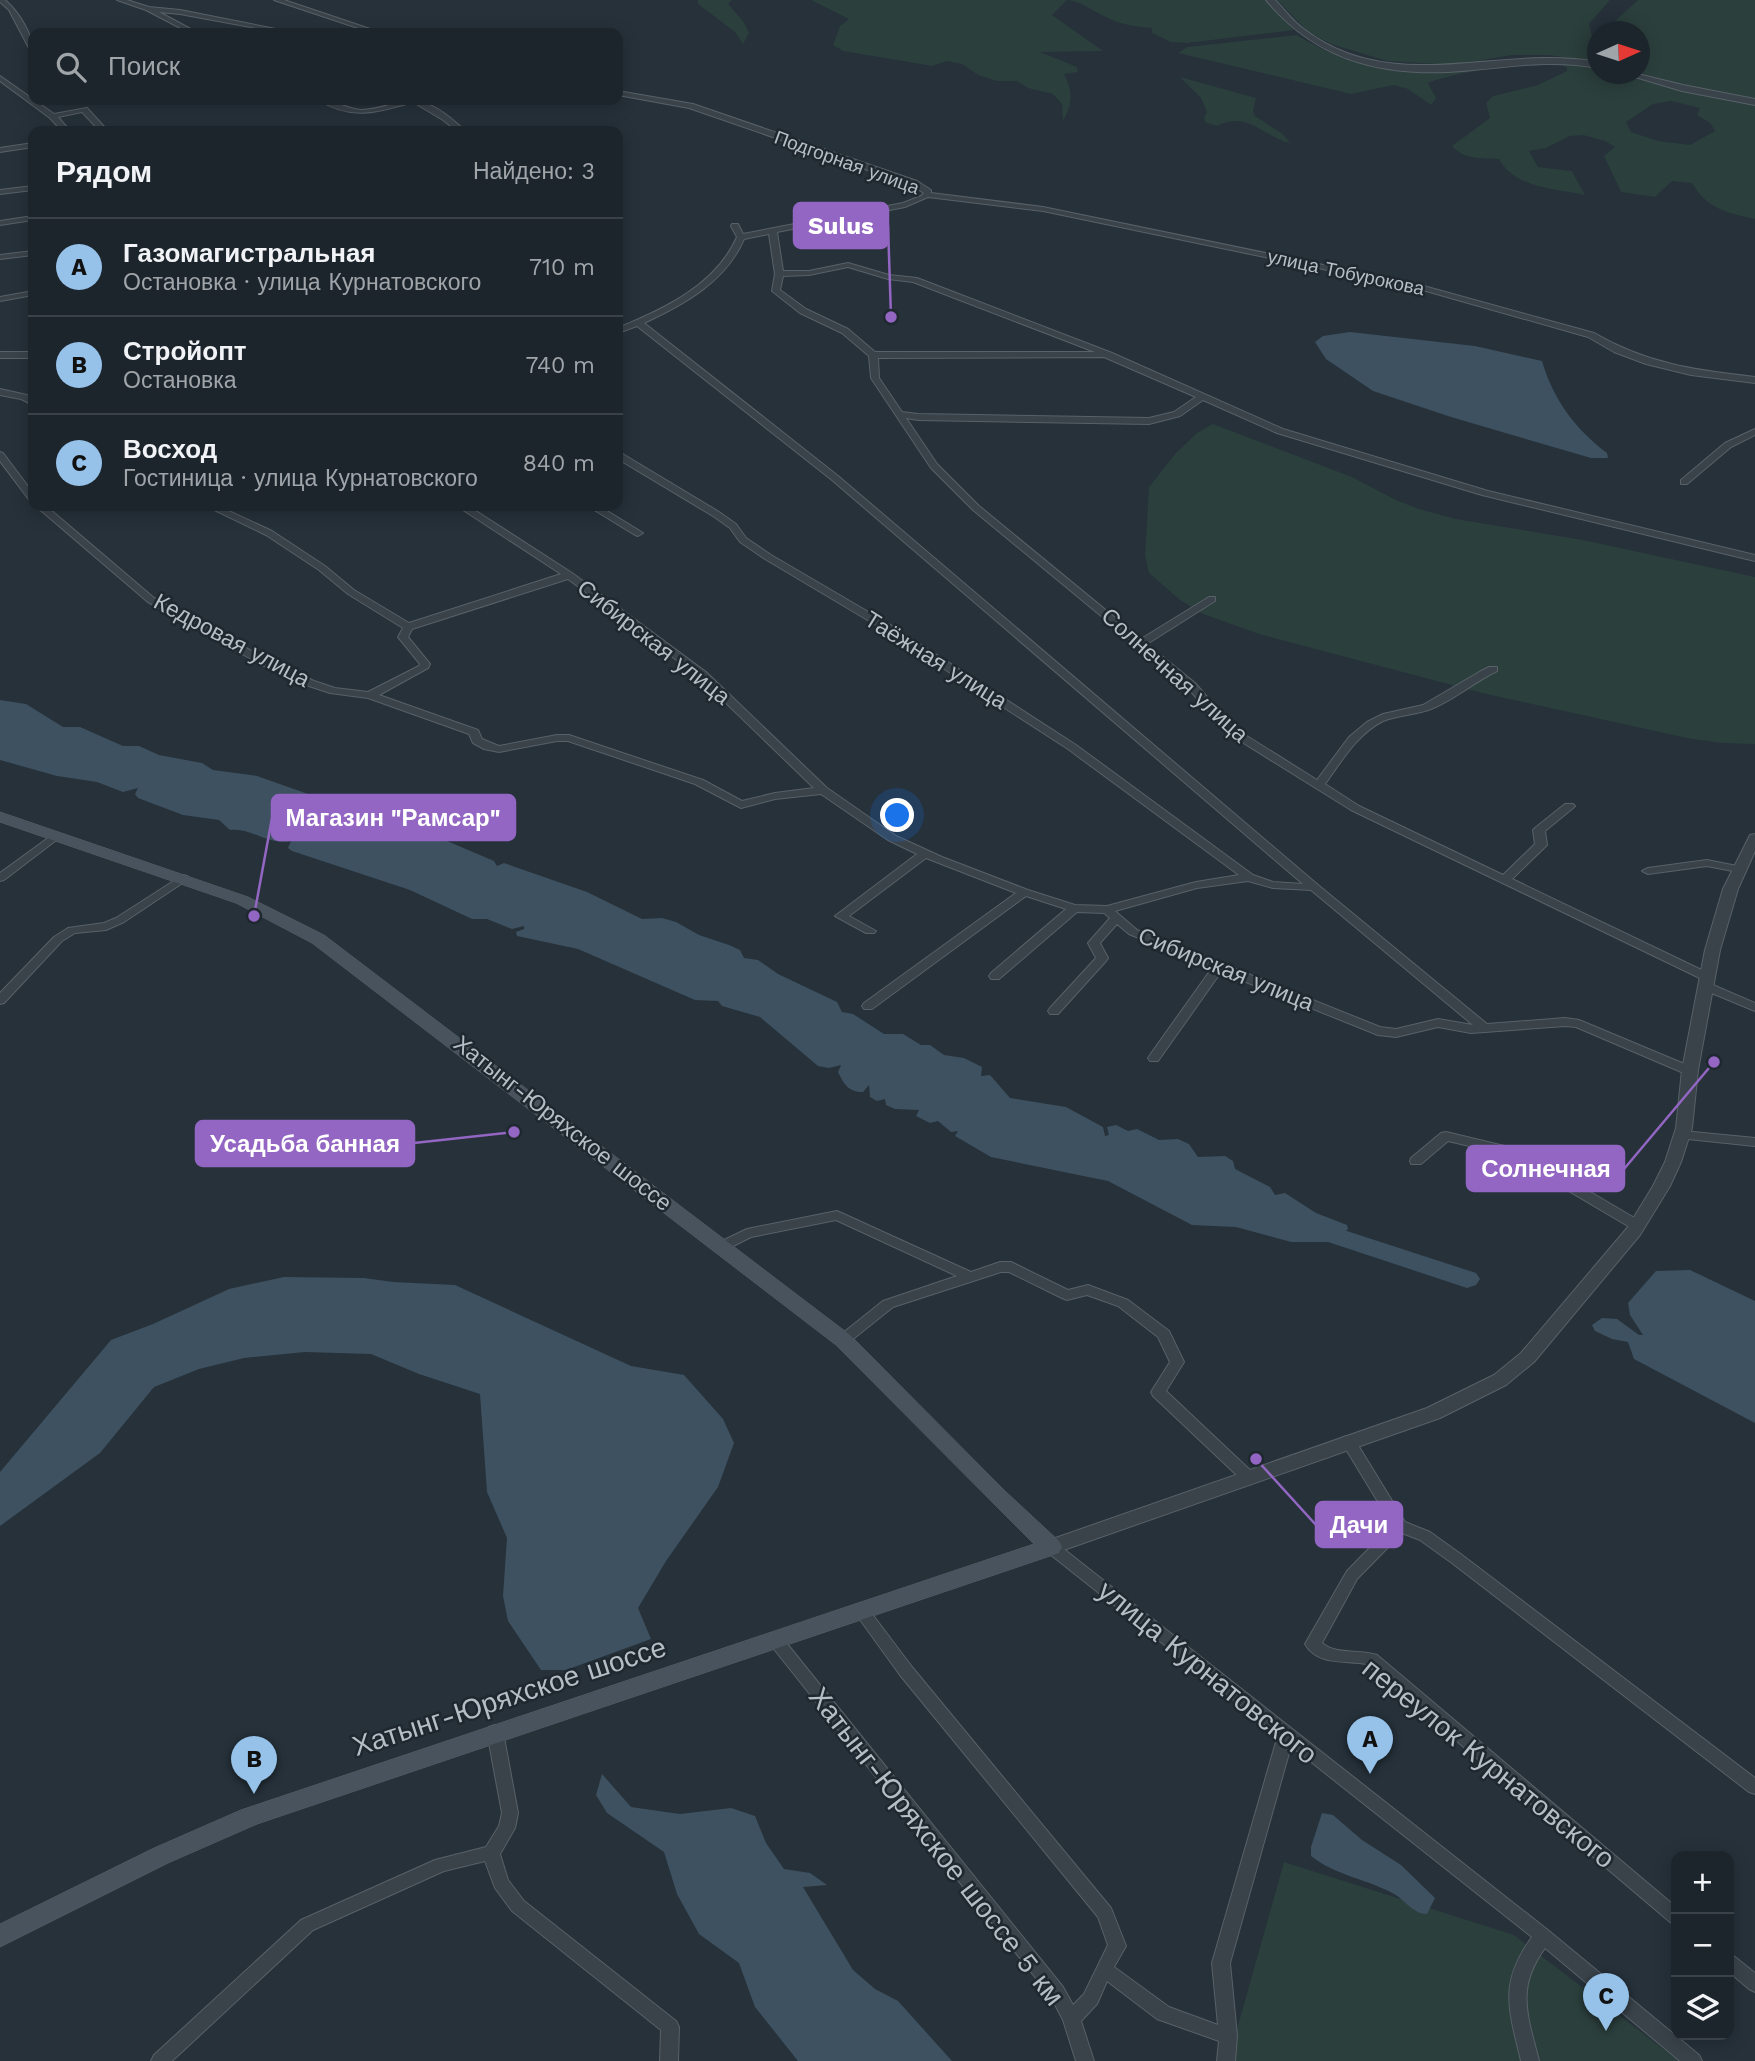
<!DOCTYPE html>
<html lang="ru">
<head>
<meta charset="utf-8">
<style>
  :root { --surface:#1c252c; --page:#293138; --text:#f1f3f6; --muted:#a0a5a9; --line:#3a4248; --accent:#96c2ea }
  body { margin:0; font-family:"Work Sans",sans-serif; background:var(--page); color:var(--text) }
  .controls { position:absolute; right:21px; bottom:21px; display:grid; overflow:hidden; border-radius:14px; box-shadow:0 4px 18px #0003 }
  .controls button { width:63px; height:63px; display:grid; place-items:center; padding:0; border:0; border-bottom:2px solid var(--line); background:var(--surface); color:var(--text); font:35px sans-serif }
  .compass { position:absolute; left:1587px; top:21px; width:63px; height:63px; border-radius:50%; background:var(--surface); box-shadow:0 4px 18px #0003; rotate:87deg }
  .you { position:absolute; left:898px; top:816px; width:24px; height:24px; margin:-18px; border:5px solid #fff; border-radius:50%; background:#1a73e8; box-shadow:0 0 0 10px #1a73e833 }
  .badge { display:grid; place-items:center; width:46px; height:46px; border-radius:50%; background:var(--accent); color:#111; font-size:23px; font-weight:700 }
  .pin { position:absolute; translate:-50% -58px; filter:drop-shadow(0 2px 4px #0008) }
  .pin::after { content:''; position:absolute; top:37px; width:24px; height:21px; background:inherit; clip-path:polygon(0 0,100% 0,50% 100%) }
  .list { margin:0; padding:0; list-style:none }
  h2 { display:flex; justify-content:space-between; align-items:center; height:91px; margin:0; padding:0 28px; font-size:30px }
  h2 small { font-size:23px; font-weight:400; color:var(--muted) }
  .list li { display:grid; grid-template-columns:46px 1fr auto; gap:21px; align-items:center; box-sizing:border-box; height:98px; padding:0 28px; border-top:2px solid var(--line) }
  .list b { display:block; font-size:26px; white-space:nowrap }
  .list p { margin:0; font-size:23px; white-space:nowrap; color:var(--muted) }
  .list em { font-size:23px; font-style:normal; color:var(--muted) }
  .icon { flex:none; width:38px; height:38px; fill:none; stroke:currentColor; stroke-width:2; stroke-linecap:round; stroke-linejoin:round }
  .map { position:relative; flex:none; width:1755px; height:2061px; overflow:hidden }
  .search { position:absolute; background:var(--surface); box-shadow:0 4px 18px #0003; left:28px; top:28px; width:595px; height:77px; display:flex; align-items:center; gap:18px; box-sizing:border-box; padding:0 24px; border-radius:14px; color:var(--muted); font-size:26px }
  .panel { position:absolute; background:var(--surface); box-shadow:0 4px 18px #0003; left:28px; top:126px; width:595px; height:385px; border-radius:14px }
  .map>svg:first-child { display:block }
  .green { fill:#2b3f3d; fill-rule:evenodd }
  .water { fill:#3e5160 }
  .lines { fill:none; stroke-linecap:round; stroke-linejoin:round }
  .river { fill:#3e5160; fill-rule:evenodd }
  .minor-casing { stroke:#586168; stroke-width:2 }
  .tertiary-casing { stroke:#586168; stroke-width:2 }
  .secondary-casing { stroke:#586168; stroke-width:1 }
  .minor { fill:#3a434a; fill-rule:evenodd }
  .tertiary { fill:#3a434a; fill-rule:evenodd }
  .secondary { fill:#48535d; fill-rule:evenodd }
  .labels { text-anchor:middle; stroke-width:5; stroke-linejoin:round; paint-order:stroke }
  .far-street-label { font-size:19px; fill:#b5bec6; stroke:#1f282f }
  .street-label { font-size:23px; fill:#b5bec6; stroke:#1f282f }
  .near-street-label { font-size:28px; fill:#b5bec6; stroke:#1f282f }
  .leader { fill:none; stroke:#9266c2; stroke-width:2.5 }
  .callout-dot { fill:#9266c2; stroke:#1f282f; stroke-width:2.5 }
  .callout { fill:#9266c2; stroke:#9266c2; stroke-width:2.5 }
  .callout-label { font-size:24px; text-anchor:middle; font-weight:bold; fill:#fff }
</style>
</head>
<body>
<div class="map">
<svg width="1755" height="2061" viewBox="0 0 1755 2061">
  <rect width="100%" height="100%" fill="#26313a"/>
  <g class="green">
    <path d="M698,0H732L728,4L743,21L749,33L743,44L735,32L698,4Z"/>
    <path d="M811,0H1266L1294,30L1187,43L1171,42L1152,33V28C1136,27 1123,25 1108,18C1093,12 1084,2 1067,0L1052,15L1103,51L1040,52L1077,67L1078,72L1064,74C1073,92 1073,103 1063,121L1062,104L1053,94L1028,88L1017,81H997L978,75L962,64L947,61L932,66L843,51L833,45L840,26L849,19Z"/>
    <path d="M1277,0H1610L1589,24L1593,40L1597,37V62L1548,55H1512L1452,65L1387,61L1331,44L1307,31Z"/>
    <path d="M1638,0H1755V100L1680,85L1640,73V32H1603Z"/>
    <path d="M1297,35C1360,74 1419,75 1490,67C1511,65 1534,59 1555,60C1569,61 1583,65 1597,67L1598,74H1623L1682,90L1755,104V219C1727,213 1707,209 1692,183L1672,181L1655,197L1621,192L1604,156L1615,147L1605,141L1583,135L1570,136L1546,148L1529,151L1538,167L1572,171L1585,195C1556,189 1514,188 1499,159C1482,158 1464,160 1452,146L1490,118L1486,103L1493,96L1538,85L1567,71V67C1538,58 1457,72 1428,83L1436,98L1431,105L1408,89L1394,85L1351,94L1178,53L1187,47ZM1671,101L1700,108L1697,115L1710,123L1715,131L1690,145L1658,141L1631,132L1626,122L1653,104Z"/>
    <path d="M1180,77L1256,98L1253,111L1255,116L1283,134L1290,143C1263,137 1248,110 1217,126L1205,122L1204,117L1207,112L1201,98Z"/>
    <path d="M1213,424L1352,477L1396,500L1419,509L1456,519L1583,540L1755,577V744L1721,743L1687,738L1482,693L1259,634L1203,614L1180,600L1149,573L1145,556L1149,487L1176,453L1198,432Z"/>
    <path d="M1284,1862L1514,1935L1679,2061H1228Z"/>
  </g>
  <g class="water">
    <path d="M1350,332L1475,346L1542,361C1553,399 1575,429 1607,453L1608,458H1591L1451,417L1373,391L1326,359L1315,342L1323,336Z"/>
    <path d="M0,700L26,704L63,727H80L123,746H139L159,755L202,763L213,770L257,776L328,801H339L408,832H427L441,841H447L494,861L497,866L504,863L587,892L642,919L662,918L676,922L699,935L729,945L740,950L744,958L758,960L778,974L837,1002L842,1012L853,1014L884,1034H903L921,1045H930L944,1055L964,1058L982,1067L981,1076L990,1075L1010,1098L1066,1107L1103,1127L1105,1136L1109,1135L1107,1127L1116,1125L1128,1131L1137,1129L1159,1140L1178,1139L1189,1144L1198,1157L1225,1156L1233,1161L1235,1169L1270,1187L1275,1195L1285,1193L1316,1213L1347,1225L1348,1229L1333,1242H1291L1236,1227L1192,1225L1108,1181L991,1157L955,1136L958,1131L951,1132L938,1121L930,1123L916,1116L919,1110L895,1109L886,1105L885,1099L877,1101L870,1097L869,1085L863,1092C848,1092 844,1084 838,1072L841,1065L829,1068L818,1066L760,1017L722,1006L718,1001L695,1000L578,949L517,936L516,932L524,929V926L512,929L487,919H472L410,890L292,851L288,848L291,841C268,846 251,827 230,830L219,820L183,815L138,798L135,794L138,788L123,792L97,782L57,776L0,760Z"/>
    <path d="M1690,1270L1755,1301V1423L1634,1359L1628,1342L1612,1339L1595,1331L1592,1325L1602,1318L1617,1319L1639,1335H1643L1630,1315L1628,1303L1656,1271Z"/>
    <path d="M284,1277L364,1278L393,1282L455,1285L631,1366L684,1375L723,1419L734,1443L718,1487L666,1561L638,1608L651,1639L566,1670H541L508,1621L503,1596L507,1538L487,1492L480,1394L419,1374L371,1354L305,1352L244,1358L199,1369L154,1387L100,1453L0,1526V1472L111,1340L153,1324L229,1289Z"/>
    <path d="M602,1774L631,1807L680,1814L731,1808L755,1816L766,1843L784,1869L810,1873L827,1885L803,1887L853,1970L875,1989L898,2001L952,2061H798L755,2007L739,1963L699,1934L677,1894L664,1852L607,1813L596,1795Z"/>
    <path d="M1322,1813L1333,1815L1362,1840L1401,1865L1435,1898L1427,1914C1413,1914 1405,1900 1394,1894C1368,1879 1336,1876 1311,1856V1847Z"/>
  </g>
  <g class="lines">
    <path class="river" d="M1310,1219L1476,1273L1480,1279L1476,1285L1467,1288L1301,1233L1298,1227L1301,1221Z"/>
    <g class="minor-casing">
      <g id="minor">
        <path d="M0,0H5C18,11 33,34 33,52L30,50L9,10L0,2Z"/>
        <path d="M117,0H127L149,7L180,10L296,33H283L180,14L159,12L198,33H190L146,10Z"/>
        <path d="M274,0H284L382,33H373Z"/>
        <path d="M0,76L54,114L87,108L108,131H100L82,112L58,117L70,131H62L50,118L0,81Z"/>
        <path d="M618,91L693,104L917,181L931,190V193L1043,207L1420,285L1594,333C1648,364 1694,370 1755,377V383L1691,375L1646,364L1614,352L1588,337L1419,289L1043,211L928,197L905,207L777,232L783,271H809L848,263L889,275L917,278L1112,353L1283,429L1488,491L1755,555V561L1482,495L1277,433L1203,400L1180,416L1149,424L918,420L906,418L937,464L979,506L1141,639L1209,597H1215V601L1147,644L1195,683L1234,728L1317,780L1349,737L1367,722L1383,714L1423,705L1481,671L1489,667H1497V671C1474,682 1454,700 1431,709C1416,715 1398,715 1383,721C1357,734 1341,762 1325,784L1359,806L1503,875L1535,844L1533,830L1535,828L1565,804H1573L1575,806L1573,808L1545,831L1547,845L1545,847L1512,879L1712,975L1714,978L1708,982L1351,810L1226,732L1187,687L973,510L931,468L871,378L869,356L842,333L800,313L772,291L775,274L769,234L744,239C726,281 685,304 644,323L838,476L1318,885L1487,1024L1565,1018L1579,1020L1694,1068L1696,1071L1694,1074H1686L1576,1027L1565,1026L1471,1033L1438,1027L1396,1037L1378,1035L1221,972L1158,1061H1150L1148,1058L1150,1055L1212,968L1129,934L1117,924L1100,943L1108,958L1106,961L1058,1014H1050L1048,1011L1050,1008L1096,958L1088,943L1110,918L1104,913L1077,912L999,979H991L989,976L991,973L1066,909L1026,896L872,1009H864L862,1006L864,1003L1016,893L926,858L849,916L876,931L874,933H866L835,916L917,854L888,840L821,794L775,799L741,808L695,784L568,741H557L499,752L484,749L473,743L469,734L368,698L330,693L306,685L262,665L148,602L38,508L36,506H46L154,598L270,661L314,681L335,688L368,692L419,666L420,664L398,637L403,628L348,594L319,570L266,535L206,506H218L272,531L325,566L354,590L409,623L561,574L457,506H468L572,573L706,672L827,788L896,836L942,857L1028,890L1075,905L1107,906L1196,882L1239,875L1068,749L881,628L765,559L740,542L730,528L713,516L618,459V452L621,453L719,512L736,524L746,538L771,555L889,624L1076,745L1253,875L1273,882L1303,884L832,480L637,326L618,333V328C664,309 716,285 737,237L731,226L732,224H738L743,234L903,203L921,196L924,193L911,185L689,108L618,95ZM848,267L888,279L913,282L1095,352H875L848,329L806,309L780,290L783,276L809,275ZM1104,357L1196,397L1174,412L1149,418L918,414L902,412L879,378L878,358ZM568,579L698,676L814,788L775,793L742,801L703,780L569,735H557L499,746L482,739L478,730L379,695L428,668L430,664L408,637L412,629ZM1248,881L1273,888L1311,890L1473,1025L1438,1019L1396,1029L1380,1027L1226,965L1224,962H1218L1137,930L1115,911L1197,888Z"/>
        <path d="M319,100C334,99 346,109 361,110C376,110 390,104 404,101C425,96 450,116 465,131H457L443,120L413,102C379,112 351,121 319,100Z"/>
        <path d="M33,143V147L0,152V148Z"/>
        <path d="M33,186V190L0,194V190Z"/>
        <path d="M33,216V220L0,225V221Z"/>
        <path d="M33,251V255L0,259V255Z"/>
        <path d="M33,291V295L0,301V297Z"/>
        <rect x="0" y="352" width="33" height="6"/>
        <path d="M0,389L27,395L33,399V405L21,399L0,395Z"/>
        <path d="M1755,429V435L1731,447L1687,484H1681V480L1725,443Z"/>
        <path d="M0,452L3,453L33,493V502L30,501L0,461Z"/>
        <path d="M588,506H599L643,533L638,536L635,535Z"/>
        <path d="M55,833L59,834L61,836L59,838L4,880L0,881V873Z"/>
        <path d="M1707,860L1742,867L1744,869L1738,872L1707,866L1648,874L1642,871L1648,868Z"/>
        <path d="M183,875L187,876L189,878L187,880L124,922L106,930L75,933L62,941L4,1003L0,1004V993L54,937L68,928L104,923L116,918Z"/>
        <path d="M1706,982L1755,1003V1011L1702,989L1700,986Z"/>
        <path d="M1683,1131L1755,1138V1146L1678,1138L1677,1135Z"/>
        <path d="M1446,1132L1517,1149L1643,1223L1645,1226L1643,1229H1633L1508,1155L1448,1141L1421,1164H1411L1410,1161L1411,1158L1441,1133Z"/>
        <path d="M837,1211L971,1272L1000,1262H1011L1068,1290L1088,1285L1128,1300L1169,1331L1184,1362L1166,1391L1252,1472L1254,1476L1252,1480L1247,1481L1242,1480L1153,1396L1151,1392L1170,1362L1158,1337L1118,1306L1087,1295L1067,1300L1062,1298L1009,1272H1001L893,1307L848,1343H838L836,1340L838,1337L883,1301L957,1276L836,1220L751,1237L723,1251L718,1249L716,1246L718,1243L747,1229Z"/>
        <path d="M1348,1436L1353,1437L1405,1522L1430,1532L1462,1555L1755,1778V1794L1749,1792L1452,1563L1420,1540L1402,1533L1357,1579L1322,1643C1336,1655 1359,1649 1377,1655L1676,1907V1924L1670,1922L1366,1664C1344,1660 1318,1666 1305,1644L1347,1571L1392,1525L1341,1441L1343,1437Z"/>
        <path d="M1051,1541L1056,1543L1549,1931L1699,2055L1702,2061H1680L1545,1948C1515,1989 1528,2016 1539,2061H1521C1509,2009 1498,1984 1532,1937L1291,1746L1230,1963L1237,2036L1235,2061H1217L1219,2041L1157,2019L1107,1981L1097,2004L1081,2021L1094,2061H1076L1063,2020L1051,1997L766,1639L768,1635L774,1633L780,1635L1063,1987L1073,2005L1084,1994L1108,1945L1098,1917L900,1675L853,1610L856,1606L861,1604L866,1606L912,1667L1111,1908L1126,1946L1114,1967L1169,2007L1218,2025L1212,1963L1278,1735L1046,1551L1043,1547L1046,1543Z"/>
        <path d="M495,1725L501,1727L503,1732L518,1813L515,1828L500,1854L508,1880L524,1901L676,2021L679,2027L678,2061H660L661,2030L512,1911L495,1888L485,1861L444,1871L313,1930L172,2061H151L154,2055L301,1920L435,1860L486,1847L499,1826L502,1813L487,1732L489,1727Z"/>
        <path d="M1729,1955L1735,1957L1755,1973V1992L1749,1989L1729,1972Z"/>
      </g>
    </g>
    <g class="tertiary-casing">
      <g id="tertiary">
        <path d="M1266,0H1275C1285,10 1293,22 1305,30C1394,97 1499,44 1598,62V68C1546,58 1499,69 1448,72C1374,75 1314,57 1266,0Z"/>
        <path d="M1625,74H1638L1683,85L1755,99V105L1682,91Z"/>
        <path d="M1755,834V851L1738,889L1720,950L1698,1070L1692,1128L1681,1162L1670,1186L1640,1235L1534,1362L1506,1385L1440,1418L1058,1552L1051,1554L1044,1552L1041,1547L1044,1542L1427,1408L1494,1375L1521,1353L1628,1227L1653,1186L1665,1162L1676,1128L1682,1070L1705,950L1723,889L1750,835Z"/>
      </g>
    </g>
    <g class="secondary-casing">
      <path id="secondary" d="M0,812L248,897L324,935L850,1335L1005,1491L1059,1541L1062,1547L1059,1553L257,1824L168,1863L0,1947V1924L152,1849L241,1810L1034,1544L836,1345L312,943L236,903L0,822Z"/>
    </g>
    <use href="#minor" class="minor"/>
    <use href="#tertiary" class="tertiary"/>
    <use href="#secondary" class="secondary"/>
  </g>
  <g class="labels">
    <g class="far-street-label">
      <text transform="translate(847 162) rotate(20)" y="7">Подгорная улица</text>
      <text transform="translate(1346 272) rotate(12)" y="7">улица Тобурокова</text>
    </g>
    <g class="street-label">
      <text transform="translate(232 640) rotate(28)" y="8">Кедровая улица</text>
      <text transform="translate(654 642) rotate(38)" y="8">Сибирская улица</text>
      <text transform="translate(936 660) rotate(32)" y="8">Таёжная улица</text>
      <text transform="translate(1175 675) rotate(42)" y="8">Солнечная улица</text>
      <text transform="translate(1226 969) rotate(22)" y="8">Сибирская улица</text>
      <text transform="translate(563 1123) rotate(38)" y="8">Хатынг-Юряхское шоссе</text>
    </g>
    <g class="near-street-label">
      <text transform="translate(1208 1672) rotate(39)" y="10">улица Курнатовского</text>
      <text transform="translate(509 1696) rotate(-18)" y="10">Хатынг-Юряхское шоссе</text>
      <text transform="translate(1489 1763) rotate(39)" y="10">переулок Курнатовского</text>
      <text transform="translate(937 1846) rotate(52)" y="10">Хатынг-Юряхское шоссе 5 км</text>
    </g>
  </g>
  <path class="leader" d="M891 317L888 225M254 916L272 818M514 1132L414 1143M1714 1062L1624 1169M1256 1459L1316 1525"/>
  <g class="callout-dot">
    <circle cx="891" cy="317" r="7"/>
    <circle cx="254" cy="916" r="7"/>
    <circle cx="514" cy="1132" r="7"/>
    <circle cx="1714" cy="1062" r="7"/>
    <circle cx="1256" cy="1459" r="7"/>
  </g>
  <g class="callout">
    <rect x="794" y="203" width="94" height="45" rx="7"/>
    <rect x="272" y="795" width="243" height="45" rx="7"/>
    <rect x="196" y="1121" width="218" height="45" rx="7"/>
    <rect x="1467" y="1146" width="157" height="45" rx="7"/>
    <rect x="1316" y="1502" width="86" height="45" rx="7"/>
  </g>
  <g class="callout-label">
    <text x="841" y="234">Sulus</text>
    <text x="393" y="826">Магазин "Рамсар"</text>
    <text x="305" y="1152">Усадьба банная</text>
    <text x="1546" y="1177">Солнечная</text>
    <text x="1359" y="1533">Дачи</text>
  </g>
</svg>
<div class="controls">
<button>+</button>
<button>−</button>
<button><svg class="icon" aria-label="layers" viewBox="0 0 24 24"><path d="M12 4l9 5-9 5-9-5zM3 14l9 5 9-5"/></svg></button>
</div>
<svg class="compass" viewBox="-18 -18 36 36"><path d="M0-13l5 13h-10z" fill="#e53935"/><path d="M0 13l5-13h-10z" fill="#a0a5a9"/></svg>
<div class="you"></div>
<div class="pin badge" style="left:1370px;top:1774px">A</div>
<div class="pin badge" style="left:254px;top:1794px">B</div>
<div class="pin badge" style="left:1606px;top:2031px">C</div>
<div class="search"><svg class="icon" aria-label="search" viewBox="0 0 24 24"><circle cx="10" cy="10" r="6"/><path d="M15 15l6 6"/></svg>Поиск</div>
<section class="panel">
<h2>Рядом<small>Найдено: 3</small></h2>
<ul class="list">
<li><span class="badge">A</span><div><b>Газомагистральная</b><p>Остановка · улица Курнатовского</p></div><em>710 m</em></li>
<li><span class="badge">B</span><div><b>Стройопт</b><p>Остановка</p></div><em>740 m</em></li>
<li><span class="badge">C</span><div><b>Восход</b><p>Гостиница · улица Курнатовского</p></div><em>840 m</em></li>
</ul>
</section>
</div>
</body>
</html>
